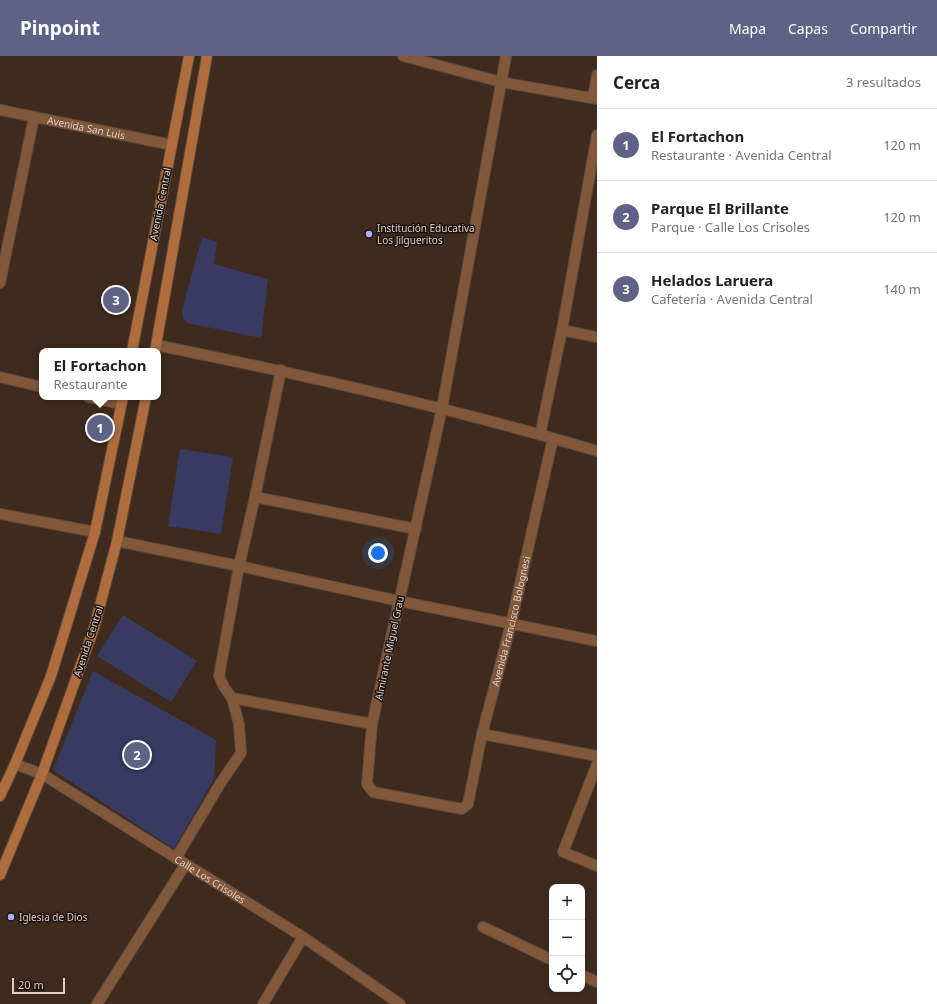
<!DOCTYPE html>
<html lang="es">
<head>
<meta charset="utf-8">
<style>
  :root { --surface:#fff; --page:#f6f6f6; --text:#222; --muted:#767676; --line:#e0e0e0; --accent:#5e6284 }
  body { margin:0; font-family:"Noto Sans",sans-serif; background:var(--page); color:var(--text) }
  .controls { position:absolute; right:12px; bottom:12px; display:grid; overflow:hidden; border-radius:8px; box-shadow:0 2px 6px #0003 }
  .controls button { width:36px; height:36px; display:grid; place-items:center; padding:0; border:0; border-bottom:1px solid var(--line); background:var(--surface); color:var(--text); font:20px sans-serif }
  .scale { position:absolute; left:12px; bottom:10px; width:53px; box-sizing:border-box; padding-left:4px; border:2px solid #dccfc7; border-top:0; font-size:11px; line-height:14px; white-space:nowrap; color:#dccfc7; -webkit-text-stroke:3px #1e1510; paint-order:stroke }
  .you { position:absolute; left:378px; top:497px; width:14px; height:14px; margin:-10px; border:3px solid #fff; border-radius:50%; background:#1a73e8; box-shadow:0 0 0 6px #1a73e833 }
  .badge { display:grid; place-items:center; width:26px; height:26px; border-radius:50%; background:var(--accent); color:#fff; font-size:13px; font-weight:700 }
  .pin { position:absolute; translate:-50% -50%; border:2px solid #fff; box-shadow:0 1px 4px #0006 }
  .popup { position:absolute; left:39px; top:292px; width:122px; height:52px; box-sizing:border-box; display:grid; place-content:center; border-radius:8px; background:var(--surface); filter:drop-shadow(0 1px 3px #0005); font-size:13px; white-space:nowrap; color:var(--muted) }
  .popup b { font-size:15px; color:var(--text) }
  .popup::after { content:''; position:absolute; left:50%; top:100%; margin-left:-8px; border:8px solid transparent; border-top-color:var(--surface) }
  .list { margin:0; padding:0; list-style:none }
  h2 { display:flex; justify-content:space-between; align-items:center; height:52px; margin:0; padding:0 16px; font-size:17px }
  h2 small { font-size:13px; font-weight:400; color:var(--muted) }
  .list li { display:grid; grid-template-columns:26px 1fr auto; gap:12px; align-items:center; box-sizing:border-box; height:72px; padding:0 16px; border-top:1px solid var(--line) }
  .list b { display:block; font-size:15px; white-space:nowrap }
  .list p { margin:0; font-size:13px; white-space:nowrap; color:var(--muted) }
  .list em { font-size:13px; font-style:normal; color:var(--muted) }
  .icon { flex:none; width:22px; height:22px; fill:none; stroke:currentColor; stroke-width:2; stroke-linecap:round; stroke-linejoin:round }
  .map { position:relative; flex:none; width:597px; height:948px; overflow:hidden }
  header { display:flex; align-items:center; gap:24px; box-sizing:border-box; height:56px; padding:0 20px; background:var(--accent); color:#fff }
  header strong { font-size:19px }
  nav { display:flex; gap:22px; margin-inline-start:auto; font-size:14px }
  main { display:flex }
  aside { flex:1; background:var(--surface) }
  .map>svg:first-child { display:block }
  .green { fill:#373a61 }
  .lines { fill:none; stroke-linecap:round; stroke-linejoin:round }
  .street-casing { stroke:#5a493c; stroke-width:12 }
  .secondary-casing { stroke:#5a493c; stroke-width:12 }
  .street { stroke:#82583b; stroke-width:10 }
  .secondary { stroke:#af6c3c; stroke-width:10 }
  .poi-dot { fill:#a8b0fc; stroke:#1e1510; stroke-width:1.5 }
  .labels { text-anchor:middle; stroke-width:3; stroke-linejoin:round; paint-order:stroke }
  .street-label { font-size:10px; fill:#dccfc7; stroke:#1e1510 }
  .poi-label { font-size:10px; fill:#dccfc7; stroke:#1e1510; text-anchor:start }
</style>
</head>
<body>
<header>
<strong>Pinpoint</strong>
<nav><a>Mapa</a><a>Capas</a><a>Compartir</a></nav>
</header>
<main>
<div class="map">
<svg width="597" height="948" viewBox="0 0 597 948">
  <rect width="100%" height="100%" fill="#3e2b1d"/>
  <g class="green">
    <path d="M202,181L217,186L214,208L268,223L261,282L187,267L183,262L182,254Z"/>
    <path d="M180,393L233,401L221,478L168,470Z"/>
    <path d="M123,559L197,605L171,646L97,600Z"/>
    <path d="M93,615L216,684L214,723L174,793L53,714Z"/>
  </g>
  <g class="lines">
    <g class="street-casing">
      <g id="street">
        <path d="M403,0L501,26L597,43"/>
        <path id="s1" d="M506,0L442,352L372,668L367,728L373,736L462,753L468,748L482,678L511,568L553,382"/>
        <path d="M593,42L597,19"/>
        <path id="s2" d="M0,54L172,89"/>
        <path d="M0,227L34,61"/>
        <path d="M562,274L597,281"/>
        <path d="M156,289C304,319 452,352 597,395"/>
        <path d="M0,321L42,331"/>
        <path d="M88,341L121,348"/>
        <path d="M540,379L562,274L597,79"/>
        <path d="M255,441L416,473"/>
        <path d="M0,458L95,476"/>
        <path d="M117,485L239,510L399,545L597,585"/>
        <path d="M232,642L372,668"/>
        <path d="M482,678L597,700"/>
        <path id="s3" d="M15,708L42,718L176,802L303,881L400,948"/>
        <path d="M597,708L563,796L597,810"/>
        <path d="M176,802L220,728L241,697L239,668L232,642L224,631L219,620L239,510L255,441L281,314"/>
        <path d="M483,871L552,904"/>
        <path d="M582,919L597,926"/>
        <path d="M97,948L185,809"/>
        <path d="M263,948L303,881"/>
      </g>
    </g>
    <g class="secondary-casing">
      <g id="secondary">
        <path d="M132,295L189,0"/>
        <path d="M155,295L207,0"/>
        <path d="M0,740L15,708L51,620L95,476L123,341"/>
        <path d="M0,819L42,718L94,572L117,485L146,341"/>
      </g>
    </g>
    <use href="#street" class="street"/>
    <use href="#secondary" class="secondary"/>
  </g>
  <g class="poi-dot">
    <circle cx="369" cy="178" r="4"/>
    <circle cx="11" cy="861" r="4"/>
  </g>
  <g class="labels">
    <g class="street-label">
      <text dy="4" stroke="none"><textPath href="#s2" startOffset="88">Avenida San Luis</textPath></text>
      <text transform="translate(160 148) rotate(-79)" y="4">Avenida Central</text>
      <text dy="4" stroke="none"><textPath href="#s1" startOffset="1038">Avenida Francisco Bolognesi</textPath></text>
      <text transform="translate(88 585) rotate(-72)" y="4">Avenida Central</text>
      <text transform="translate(389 592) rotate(-78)" y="4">Almirante Miguel Grau</text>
      <text dy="4" stroke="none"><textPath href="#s3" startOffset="227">Calle Los Crisoles</textPath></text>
    </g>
    <g class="poi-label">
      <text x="377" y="176">Institución Educativa<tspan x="377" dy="12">Los Jilgueritos</tspan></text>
      <text x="19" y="865">Iglesia de Dios</text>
    </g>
  </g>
</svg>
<div class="controls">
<button>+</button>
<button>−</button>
<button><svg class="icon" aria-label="locate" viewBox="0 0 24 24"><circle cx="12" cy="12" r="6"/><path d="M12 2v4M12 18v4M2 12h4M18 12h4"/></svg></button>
</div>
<div class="scale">20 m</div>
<div class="you"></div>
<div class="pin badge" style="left:100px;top:372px">1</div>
<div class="popup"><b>El Fortachon</b>Restaurante</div>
<div class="pin badge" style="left:137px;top:699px">2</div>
<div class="pin badge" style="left:116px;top:244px">3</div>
</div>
<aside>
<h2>Cerca<small>3 resultados</small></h2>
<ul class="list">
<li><span class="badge">1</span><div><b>El Fortachon</b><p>Restaurante · Avenida Central</p></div><em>120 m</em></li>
<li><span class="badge">2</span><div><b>Parque El Brillante</b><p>Parque · Calle Los Crisoles</p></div><em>120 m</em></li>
<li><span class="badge">3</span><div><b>Helados Laruera</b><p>Cafetería · Avenida Central</p></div><em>140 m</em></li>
</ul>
</aside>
</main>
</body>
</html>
